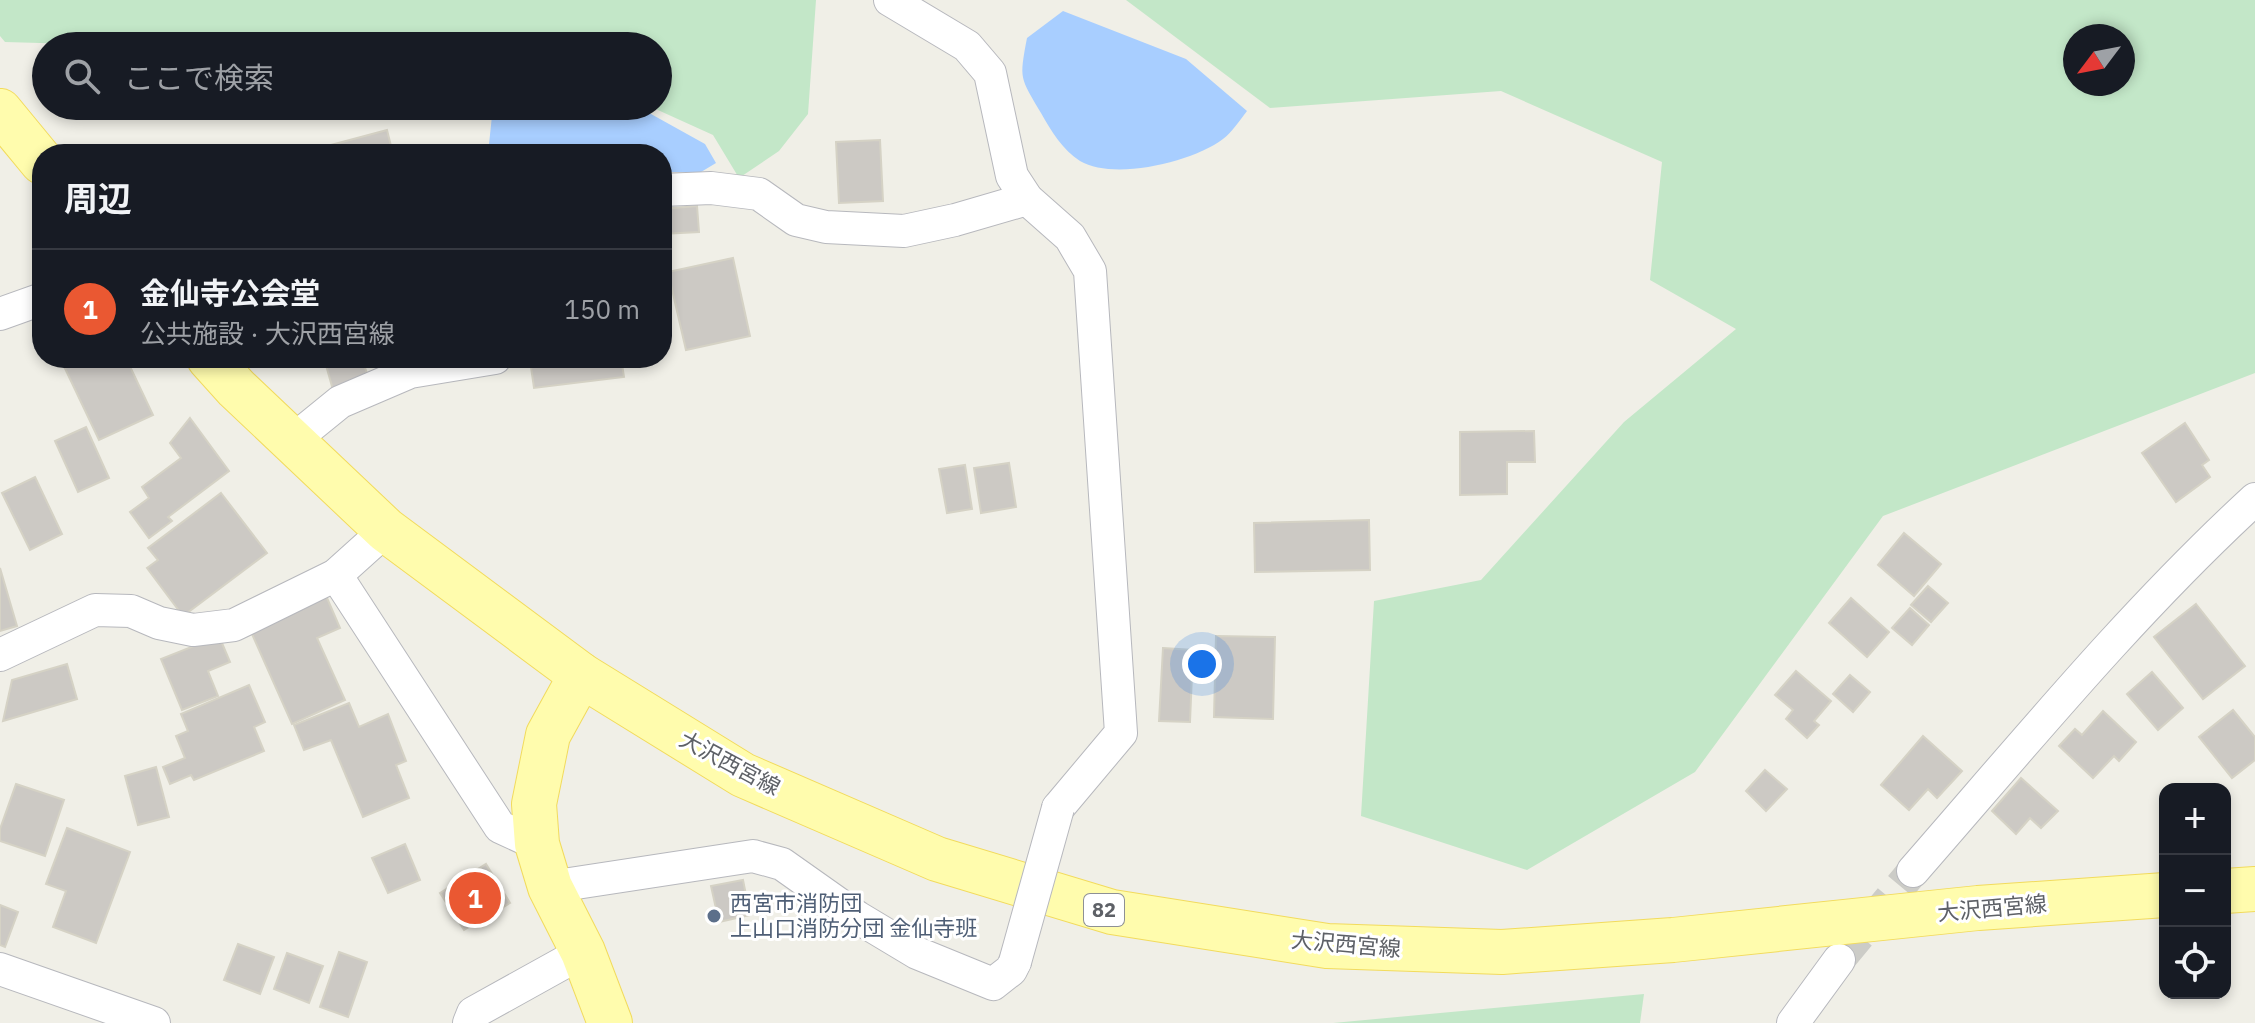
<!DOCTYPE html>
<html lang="ja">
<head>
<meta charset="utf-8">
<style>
  :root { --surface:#171b24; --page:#20242c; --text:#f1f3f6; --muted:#9ea1a6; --line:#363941; --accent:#ea5832 }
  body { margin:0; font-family:"IBM Plex Sans","Noto Sans JP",sans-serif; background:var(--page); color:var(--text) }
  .controls { position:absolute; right:24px; bottom:24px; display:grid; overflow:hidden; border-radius:16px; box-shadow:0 4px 12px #0003 }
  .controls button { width:72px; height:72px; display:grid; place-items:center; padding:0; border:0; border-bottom:2px solid var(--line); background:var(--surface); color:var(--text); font:40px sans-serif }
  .compass { position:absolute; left:2063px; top:24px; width:72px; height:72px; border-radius:50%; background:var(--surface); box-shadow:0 4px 12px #0003; rotate:238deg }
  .you { position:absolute; left:1202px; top:664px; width:28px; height:28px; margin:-20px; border:6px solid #fff; border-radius:50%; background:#1a73e8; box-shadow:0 0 0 12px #1a73e833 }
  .badge { display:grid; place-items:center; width:52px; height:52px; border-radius:50%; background:var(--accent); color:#fff; font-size:26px; font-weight:700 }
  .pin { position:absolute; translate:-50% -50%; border:4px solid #fff; box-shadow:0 2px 8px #0006 }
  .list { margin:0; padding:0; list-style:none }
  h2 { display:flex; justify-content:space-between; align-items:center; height:104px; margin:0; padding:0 32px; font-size:34px }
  h2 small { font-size:26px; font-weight:400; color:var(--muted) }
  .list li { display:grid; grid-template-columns:52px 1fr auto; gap:24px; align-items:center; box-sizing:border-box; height:120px; padding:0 32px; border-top:2px solid var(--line) }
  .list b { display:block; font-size:30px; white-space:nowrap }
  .list p { margin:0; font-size:26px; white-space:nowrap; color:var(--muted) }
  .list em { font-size:26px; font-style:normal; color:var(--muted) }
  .icon { flex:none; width:44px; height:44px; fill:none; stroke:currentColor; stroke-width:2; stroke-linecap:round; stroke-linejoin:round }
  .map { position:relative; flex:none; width:2255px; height:1023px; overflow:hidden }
  .search { position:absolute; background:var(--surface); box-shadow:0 4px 12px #0003; left:32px; top:32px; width:640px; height:88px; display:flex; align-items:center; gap:20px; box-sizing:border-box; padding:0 28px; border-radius:44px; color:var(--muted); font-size:30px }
  .panel { position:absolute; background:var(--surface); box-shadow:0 4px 12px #0003; left:32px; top:144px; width:640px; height:224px; border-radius:32px }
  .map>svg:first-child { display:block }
  .green { fill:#c3e7c8; fill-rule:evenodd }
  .water { fill:#a8ceff }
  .building { fill:#ccc9c4; stroke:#d5d2c5; stroke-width:2 }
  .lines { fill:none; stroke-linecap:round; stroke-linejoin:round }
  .minor-tunnel { stroke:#ccccc7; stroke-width:32; stroke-dasharray:32 16; stroke-linecap:butt }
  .minor-casing { stroke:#b7b8bd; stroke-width:34 }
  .primary-casing { stroke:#f2db5d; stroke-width:46 }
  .minor { stroke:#fff; stroke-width:32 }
  .primary { stroke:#fffcad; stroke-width:44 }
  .minor-bridge-casing { stroke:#b7b8bd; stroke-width:34; stroke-linecap:butt }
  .minor-bridge { stroke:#fff; stroke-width:32 }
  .service-dot { fill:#5c6f8a; stroke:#fff; stroke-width:3 }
  .labels { text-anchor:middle; stroke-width:6; stroke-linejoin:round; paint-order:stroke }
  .shield { fill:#fff; stroke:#8e9095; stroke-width:2 }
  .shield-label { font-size:20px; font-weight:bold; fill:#5e6167 }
  .street-label { font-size:22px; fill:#5e6167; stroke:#fff }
  .service-label { font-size:22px; fill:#4e5e75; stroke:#fff; text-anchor:start }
</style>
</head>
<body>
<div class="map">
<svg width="2255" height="1023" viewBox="0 0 2255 1023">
  <rect width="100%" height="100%" fill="#f0efe7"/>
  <g class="green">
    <path d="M0,0H816L808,114L779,151L739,178L713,135L649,106H658V46H145L5,42L0,36Z"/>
    <path d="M1126,0H2255V373L1883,516L1695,772L1527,870L1361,816L1374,601L1481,580L1624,422L1736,329L1650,280L1662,162L1501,91L1270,108ZM2123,36V84H2075V36Z"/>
    <path d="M1644,994L1640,1023H1333Z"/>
  </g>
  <g class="water">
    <path d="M1063,11L1186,59L1247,111C1240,120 1232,132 1223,139C1193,162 1114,181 1080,161C1063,150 1051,131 1041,113C1020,77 1019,80 1027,38Z"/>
    <path d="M493,106H606L651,114L705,144L716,163L701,172H662V154H488Z"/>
  </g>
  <g class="building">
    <path d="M387,130L393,154H318L316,149Z"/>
    <path d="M880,140L883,201L839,203L836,142Z"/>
    <path d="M697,206L699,232L662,234V209Z"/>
    <path d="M733,258L750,336L686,350L668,272Z"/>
    <path d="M60,358H126L153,415L99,440Z"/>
    <path d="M324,358H373L363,361L369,380L333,390Z"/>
    <path d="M545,358H621L624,377L534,388L530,360Z"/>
    <path d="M190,418L229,471L168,517L172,521L149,538L130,512L149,498L142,487L181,458L170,443Z"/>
    <path d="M2185,423L2209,460L2202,465L2210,477L2176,502L2142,453Z"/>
    <path d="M86,427L109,478L78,492L55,441Z"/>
    <path d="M1534,431L1535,462H1507V494L1460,495V432Z"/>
    <path d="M1009,463L1016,507L981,513L974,468Z"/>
    <path d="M965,465L972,509L947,513L939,469Z"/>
    <path d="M35,477L62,534L30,550L2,493Z"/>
    <path d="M221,493L267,553L183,616L147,568L158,560L148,548Z"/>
    <path d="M1369,520L1370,570L1255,572L1254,523Z"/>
    <path d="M1904,533L1941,564L1914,596L1878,565Z"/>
    <path d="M0,568L17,626L0,631Z"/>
    <path d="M1928,586L1948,603L1931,622L1911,605Z"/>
    <path d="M324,591L340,628L317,638L345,700L292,724L248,625Z"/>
    <path d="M1851,598L1889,632L1867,657L1829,623Z"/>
    <path d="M2196,604L2245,666L2203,699L2154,637Z"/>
    <path d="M1910,608L1929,625L1912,645L1892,628Z"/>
    <path d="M219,636L230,662L208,671L218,696L182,710L161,659Z"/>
    <path d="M1216,636L1275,637L1273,719L1214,717Z"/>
    <path d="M1163,648L1193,650L1190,722L1159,721Z"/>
    <path d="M67,664L77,699L3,721L12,680Z"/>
    <path d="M1796,671L1831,701L1814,721L1819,725L1807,738L1786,719L1793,710L1775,695Z"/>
    <path d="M2152,672L2183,708L2158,730L2127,694Z"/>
    <path d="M1850,675L1870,692L1853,712L1833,694Z"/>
    <path d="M249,685L265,722L254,727L264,751L194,780L191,775L170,784L163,767L185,758L176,736L188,731L181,714Z"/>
    <path d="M349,703L359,727L388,714L406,761L396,765L409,798L363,817L331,740L304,750L294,725Z"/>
    <path d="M2233,710L2255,737V760L2232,778L2199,737Z"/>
    <path d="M2103,711L2136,742L2119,761L2114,756L2093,778L2059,746L2075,729L2082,735Z"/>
    <path d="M1923,736L1962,771L1937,798L1928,789L1909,810L1881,785Z"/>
    <path d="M156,767L169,817L138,825L125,776Z"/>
    <path d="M1765,770L1787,789L1766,811L1746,791Z"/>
    <path d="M2021,778L2058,811L2041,828L2030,818L2016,834L1992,811Z"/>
    <path d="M16,784L64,800L45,856L0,841V829Z"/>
    <path d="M67,828L130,852L96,943L53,927L66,891L46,884Z"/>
    <path d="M405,844L420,880L388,893L372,858Z"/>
    <path d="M486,864L510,903L464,930L440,893Z"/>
    <path d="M743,880L750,915L719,922L711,886Z"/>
    <path d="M0,905L18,912L5,947L0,945Z"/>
    <path d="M238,944L274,957L260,994L224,980Z"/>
    <path d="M339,952L367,962L348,1017L320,1007Z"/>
    <path d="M287,953L323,966L309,1003L274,989Z"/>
  </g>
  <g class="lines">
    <path class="minor-tunnel" d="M1839,960L1913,871"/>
    <g class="minor-casing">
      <g id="minor">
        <path d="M890,0L967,46L990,73L1012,176L1027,199L1070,237L1090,271L1121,733L1058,808"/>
        <path d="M662,190L711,188L759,194L796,220L826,227L904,231L955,220L1027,199"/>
        <path d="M0,314L42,299"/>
        <path d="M292,441L340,402L410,372L495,358"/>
        <path d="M336,575L500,827L537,844"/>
        <path d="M0,655L95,610L131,611L159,623L193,630L234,625L336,575L386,530"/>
        <path d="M1913,871C2024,744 2131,613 2255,499"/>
        <path d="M550,887L753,856L782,864L857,917L917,953L993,984L1011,970L1015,962"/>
        <path d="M0,969L154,1023"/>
        <path d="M469,1023L473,1013L583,952"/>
        <path d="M1793,1023L1839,960"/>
      </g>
    </g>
    <g class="primary-casing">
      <g id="primary">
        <path d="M0,111L42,162"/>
        <path d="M209,358L236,388L386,530L581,675L743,775L937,859L1112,912L1327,946L1502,952L1673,940L1978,908L2165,895"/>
        <path d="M581,675L548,735L534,804L537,844L550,887L583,952L610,1023"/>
        <path d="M2225,891L2255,889"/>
      </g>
    </g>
    <use href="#minor" class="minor"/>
    <use href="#primary" class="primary"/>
    <g class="minor-bridge-casing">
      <path id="minor-bridge" d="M1015,962L1058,808"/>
    </g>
    <use href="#minor-bridge" class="minor-bridge"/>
  </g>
  <circle class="service-dot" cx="714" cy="916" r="8"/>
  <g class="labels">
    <rect class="shield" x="1084" y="894" width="40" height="32" rx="6"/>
    <g class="shield-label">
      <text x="1104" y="917">82</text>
    </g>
    <g class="street-label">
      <text transform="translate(730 763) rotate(28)" y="8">大沢西宮線</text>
      <text transform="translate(1992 908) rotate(-5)" y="8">大沢西宮線</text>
      <text transform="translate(1346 944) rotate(5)" y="8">大沢西宮線</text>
    </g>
    <g class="service-label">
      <text x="730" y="911">西宮市消防団<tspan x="730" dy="25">上山口消防分団 金仙寺班</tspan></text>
    </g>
  </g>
</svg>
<div class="controls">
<button>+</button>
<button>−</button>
<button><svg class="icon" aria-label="locate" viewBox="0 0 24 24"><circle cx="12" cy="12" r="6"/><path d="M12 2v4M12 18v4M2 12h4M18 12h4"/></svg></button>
</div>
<svg class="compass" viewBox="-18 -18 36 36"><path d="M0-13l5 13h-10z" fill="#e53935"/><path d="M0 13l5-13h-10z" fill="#9ea1a6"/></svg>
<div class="you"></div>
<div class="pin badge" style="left:475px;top:898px">1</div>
<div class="search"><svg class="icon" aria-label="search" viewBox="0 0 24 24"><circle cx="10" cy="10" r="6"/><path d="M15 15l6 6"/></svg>ここで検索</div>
<section class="panel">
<h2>周辺<small></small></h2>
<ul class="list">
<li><span class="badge">1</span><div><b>金仙寺公会堂</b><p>公共施設 · 大沢西宮線</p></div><em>150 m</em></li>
</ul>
</section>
</div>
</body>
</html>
